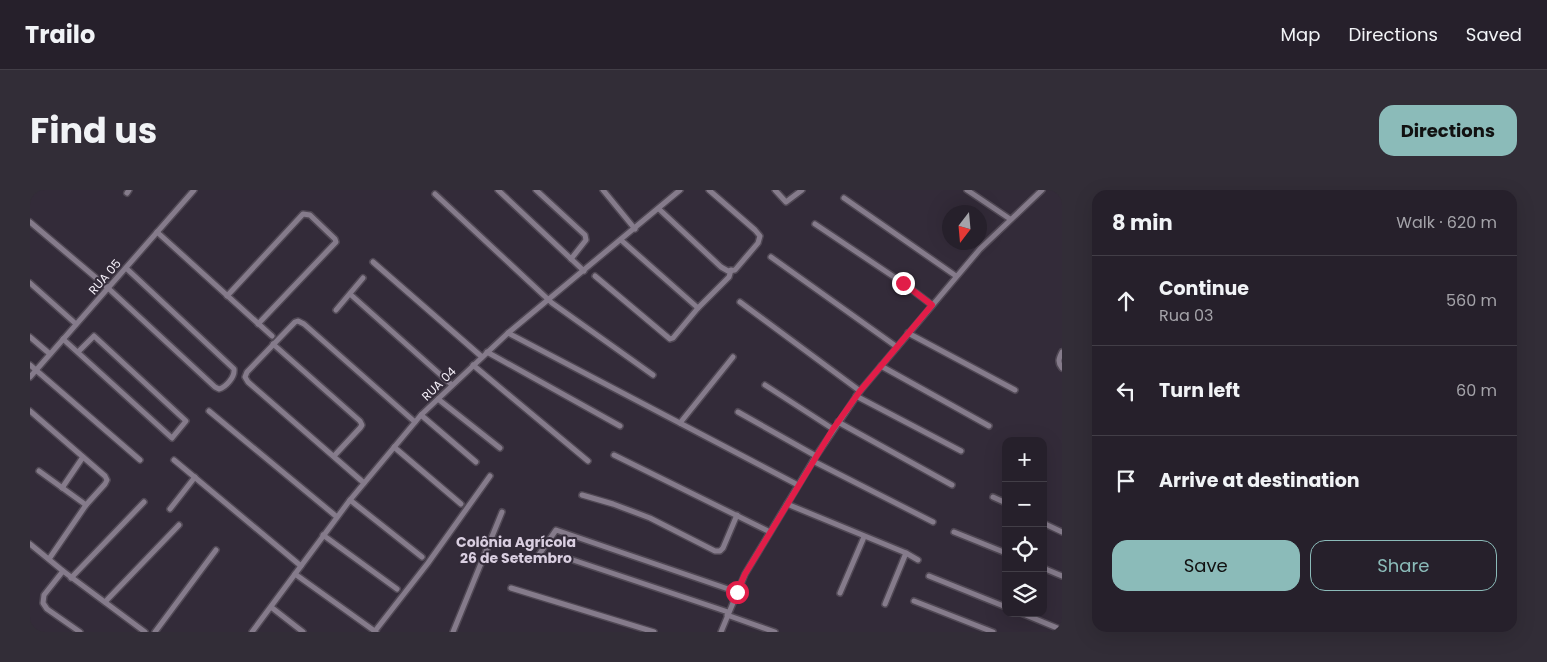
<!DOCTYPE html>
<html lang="en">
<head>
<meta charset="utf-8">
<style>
  :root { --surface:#26202b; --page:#322d37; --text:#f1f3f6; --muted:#a4a3a9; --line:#423e47; --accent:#8bbbb9 }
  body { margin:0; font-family:Poppins,sans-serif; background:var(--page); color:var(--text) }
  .controls { position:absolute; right:15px; bottom:15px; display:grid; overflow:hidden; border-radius:10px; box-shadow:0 5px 20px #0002 }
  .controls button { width:45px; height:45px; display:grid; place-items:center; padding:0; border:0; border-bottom:1px solid var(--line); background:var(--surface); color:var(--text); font:25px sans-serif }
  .compass { position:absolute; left:912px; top:15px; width:45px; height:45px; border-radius:50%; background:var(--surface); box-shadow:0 5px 20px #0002; rotate:196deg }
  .stop { position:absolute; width:15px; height:15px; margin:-11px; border:4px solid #e11d48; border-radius:50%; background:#fff }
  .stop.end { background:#e11d48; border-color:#fff; box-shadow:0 1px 5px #0008 }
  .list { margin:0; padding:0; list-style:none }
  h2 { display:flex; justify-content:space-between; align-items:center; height:65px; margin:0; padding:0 20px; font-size:21px }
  h2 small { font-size:16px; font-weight:400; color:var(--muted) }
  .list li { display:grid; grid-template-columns:32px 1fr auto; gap:15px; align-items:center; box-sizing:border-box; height:90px; padding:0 20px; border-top:1px solid var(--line) }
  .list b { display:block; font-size:19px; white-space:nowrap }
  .list p { margin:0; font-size:16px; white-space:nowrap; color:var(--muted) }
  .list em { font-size:16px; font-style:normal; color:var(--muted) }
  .actions { display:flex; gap:10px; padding:15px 20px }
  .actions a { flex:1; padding:11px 0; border:1px solid var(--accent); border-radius:15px; text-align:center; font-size:18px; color:var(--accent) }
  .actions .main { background:var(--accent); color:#111 }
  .icon { flex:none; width:28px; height:28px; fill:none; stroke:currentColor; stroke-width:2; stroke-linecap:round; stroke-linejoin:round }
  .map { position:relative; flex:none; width:1032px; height:442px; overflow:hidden; border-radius:15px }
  header { display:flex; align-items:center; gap:30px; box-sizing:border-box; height:70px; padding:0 25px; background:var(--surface); border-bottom:1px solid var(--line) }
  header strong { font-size:24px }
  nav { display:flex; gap:28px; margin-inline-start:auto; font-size:18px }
  .intro { display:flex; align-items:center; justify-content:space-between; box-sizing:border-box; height:120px; padding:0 30px }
  h1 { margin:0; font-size:35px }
  .button { padding:12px 22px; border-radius:15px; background:var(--accent); color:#111; font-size:18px; font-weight:700 }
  main { display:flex; gap:30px; padding:0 30px }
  aside { flex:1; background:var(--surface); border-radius:15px; box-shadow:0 5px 20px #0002 }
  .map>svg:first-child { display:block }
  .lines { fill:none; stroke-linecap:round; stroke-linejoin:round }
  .minor-casing { stroke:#504854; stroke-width:8 }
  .minor { stroke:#857b8b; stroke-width:5 }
  .route { stroke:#e11d48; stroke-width:6 }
  .labels { text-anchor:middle; stroke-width:4; stroke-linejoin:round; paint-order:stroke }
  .street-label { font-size:12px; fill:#f6f1fa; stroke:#332b39 }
  .neighbourhood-label { font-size:14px; font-weight:bold; fill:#d9cee0; stroke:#332b39 }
</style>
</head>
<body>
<header>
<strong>Trailo</strong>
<nav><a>Map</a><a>Directions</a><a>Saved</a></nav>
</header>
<div class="intro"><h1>Find us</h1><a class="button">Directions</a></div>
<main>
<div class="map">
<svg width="1032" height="442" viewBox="0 0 1032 442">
  <rect width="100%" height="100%" fill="#332b39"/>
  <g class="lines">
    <g class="minor-casing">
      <g id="minor">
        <path d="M468,0L554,81"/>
        <path d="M506,0L555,45L556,50L541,69"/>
        <path d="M573,0L605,39"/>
        <path d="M745,0L756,12L772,0"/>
        <path d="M937,0L980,29"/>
        <path d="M97,3L99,0"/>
        <path d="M405,4L522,113L623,185"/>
        <path d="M814,8L926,86"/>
        <path d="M629,19L691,77L698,81L705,80L728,53L730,46L725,40L679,0"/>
        <path d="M0,32L78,98L185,197L189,199C196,197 205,187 204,179L96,78"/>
        <path d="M785,34L873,93L902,115"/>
        <path d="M127,42L242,146"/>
        <path d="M591,50L668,118L699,87L701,80"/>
        <path d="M741,67L867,157"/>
        <path d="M343,72L452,167"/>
        <path d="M565,86L640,149L643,148L668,118"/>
        <path d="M0,93L46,134"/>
        <path d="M320,104L422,195"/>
        <path d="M197,106L273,24L280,25L305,49L306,52L228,134"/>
        <path d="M710,112L830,201"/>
        <path d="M306,120L333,88"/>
        <path d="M478,143L768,295"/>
        <path d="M878,143L985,200"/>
        <path d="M0,147L20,164"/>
        <path d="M33,149L142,248L156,231L64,146L48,162"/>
        <path d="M243,154L330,231L332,235L330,238L304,266"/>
        <path d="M457,162L590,236"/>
        <path d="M1032,162C1029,168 1027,172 1032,178"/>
        <path d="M0,175L110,270"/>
        <path d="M443,175L558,271"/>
        <path d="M851,176L959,236"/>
        <path d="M0,187L164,0"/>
        <path d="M735,195L803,239"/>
        <path d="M826,206L931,261"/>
        <path d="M408,209L470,258"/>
        <path d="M0,221L75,286L77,290L75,294L56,315L19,369"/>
        <path d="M179,221L307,327"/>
        <path d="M708,222L786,266"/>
        <path d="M391,225L446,272"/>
        <path d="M808,232L922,295"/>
        <path d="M650,233L703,167"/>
        <path d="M364,257L431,314"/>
        <path d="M584,265L740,342"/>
        <path d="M144,270L271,376"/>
        <path d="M783,271L903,332"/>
        <path d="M9,281L56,315"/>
        <path d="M334,293L218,192L215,187L217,182L265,132L268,131L274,134L385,232"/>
        <path d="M32,298L53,267"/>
        <path d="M552,305L583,314L620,328L685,361H690L693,358L707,325"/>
        <path d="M963,307L976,313"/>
        <path d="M320,310L392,367"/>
        <path d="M757,314L876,363L888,370"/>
        <path d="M140,319L165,287"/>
        <path d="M1013,333L1032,342"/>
        <path d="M924,342L976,363"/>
        <path d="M293,345L367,399"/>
        <path d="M0,354L33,381L115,442"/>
        <path d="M534,367L698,422"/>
        <path d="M506,369L526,340L707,402"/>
        <path d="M1013,378L1032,386"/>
        <path d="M33,381L14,405L13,413L17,419L50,442"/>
        <path d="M265,384L346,442"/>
        <path d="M899,386L976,417"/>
        <path d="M41,388L114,312"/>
        <path d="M481,398L624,442"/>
        <path d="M810,403L834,347"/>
        <path d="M884,411L963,442"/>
        <path d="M75,412L149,335"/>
        <path d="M855,414L876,363"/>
        <path d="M241,417L273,442"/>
        <path d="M991,423L1032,440"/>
        <path d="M697,425L745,442"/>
        <path d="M345,441L398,373L460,286"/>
        <path d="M125,442L186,360"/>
        <path d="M222,442L320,310L391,225L478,143L650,0"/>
        <path d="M423,442L472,322"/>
        <path d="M691,442L715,384L786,266L830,201L950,59L1012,0"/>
      </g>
    </g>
    <use href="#minor" class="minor"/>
  </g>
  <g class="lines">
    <path class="route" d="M707,402L715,384L803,239L830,201L902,115L873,93"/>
  </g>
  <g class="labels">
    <g class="street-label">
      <text transform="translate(75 87) rotate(-49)" y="4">RUA 05</text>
      <text transform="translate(409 194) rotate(-44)" y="4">RUA 04</text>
    </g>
    <g class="neighbourhood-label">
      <text x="486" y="357">Colônia Agrícola<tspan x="486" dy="16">26 de Setembro</tspan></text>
    </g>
  </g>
</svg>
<div class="controls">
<button>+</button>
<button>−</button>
<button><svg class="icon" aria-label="locate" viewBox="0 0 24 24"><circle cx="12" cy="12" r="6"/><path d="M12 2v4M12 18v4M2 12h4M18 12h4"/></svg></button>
<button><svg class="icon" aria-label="layers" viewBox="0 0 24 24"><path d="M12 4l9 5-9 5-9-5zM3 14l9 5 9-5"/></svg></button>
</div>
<svg class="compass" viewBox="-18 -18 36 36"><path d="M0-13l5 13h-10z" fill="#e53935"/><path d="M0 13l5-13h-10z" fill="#a4a3a9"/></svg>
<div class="stop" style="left:707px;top:402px"></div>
<div class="stop end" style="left:873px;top:93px"></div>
</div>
<aside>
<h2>8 min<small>Walk · 620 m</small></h2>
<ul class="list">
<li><svg class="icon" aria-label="ahead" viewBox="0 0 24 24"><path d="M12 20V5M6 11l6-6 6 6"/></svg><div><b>Continue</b><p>Rua 03</p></div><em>560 m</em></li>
<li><svg class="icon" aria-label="left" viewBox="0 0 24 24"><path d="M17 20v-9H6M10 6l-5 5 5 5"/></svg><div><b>Turn left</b></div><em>60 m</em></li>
<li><svg class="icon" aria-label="arrive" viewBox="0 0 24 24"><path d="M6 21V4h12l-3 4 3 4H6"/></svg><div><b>Arrive at destination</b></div></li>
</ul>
<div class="actions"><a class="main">Save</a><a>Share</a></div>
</aside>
</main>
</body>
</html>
